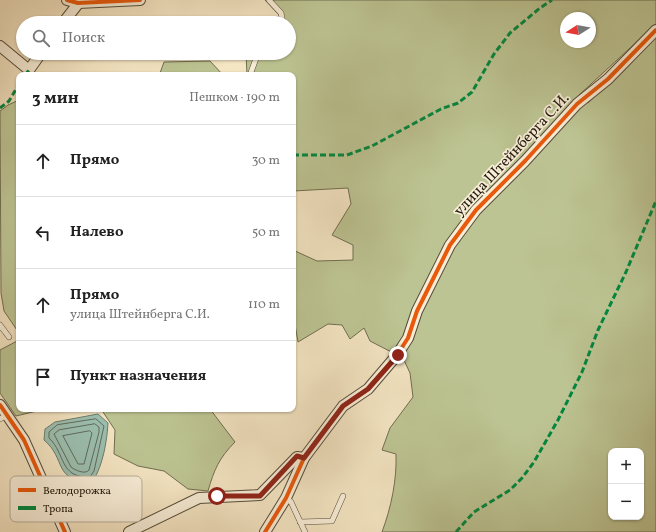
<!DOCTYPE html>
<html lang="ru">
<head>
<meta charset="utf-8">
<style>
  :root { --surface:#fff; --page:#f6f6f6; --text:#222; --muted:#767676; --line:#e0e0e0 }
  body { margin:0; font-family:Vollkorn,serif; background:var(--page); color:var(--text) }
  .controls { position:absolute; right:12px; bottom:12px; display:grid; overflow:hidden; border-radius:8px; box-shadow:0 1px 3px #0004 }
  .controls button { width:36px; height:36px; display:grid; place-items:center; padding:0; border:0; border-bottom:1px solid var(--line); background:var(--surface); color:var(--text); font:20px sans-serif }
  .compass { position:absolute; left:560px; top:12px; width:36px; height:36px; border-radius:50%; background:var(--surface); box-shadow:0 1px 3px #0004; rotate:259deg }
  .stop { position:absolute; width:12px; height:12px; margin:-9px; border:3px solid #8f2418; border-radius:50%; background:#fff }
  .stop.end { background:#8f2418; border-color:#fff; box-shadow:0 1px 4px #0008 }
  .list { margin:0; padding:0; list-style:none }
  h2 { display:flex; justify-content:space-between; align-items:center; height:52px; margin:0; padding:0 16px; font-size:17px }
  h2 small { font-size:13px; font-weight:400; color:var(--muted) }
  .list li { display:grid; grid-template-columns:26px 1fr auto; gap:12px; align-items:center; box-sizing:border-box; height:72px; padding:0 16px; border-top:1px solid var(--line) }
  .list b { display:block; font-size:15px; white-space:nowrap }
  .list p { margin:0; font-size:13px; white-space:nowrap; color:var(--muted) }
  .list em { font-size:13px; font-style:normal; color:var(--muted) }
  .icon { flex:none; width:22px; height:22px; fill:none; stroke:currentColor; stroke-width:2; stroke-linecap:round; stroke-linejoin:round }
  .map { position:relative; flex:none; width:656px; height:532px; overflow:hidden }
  .search { position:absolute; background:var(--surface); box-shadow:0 1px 3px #0004; left:16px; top:16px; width:280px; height:44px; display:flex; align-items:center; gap:10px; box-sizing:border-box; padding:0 14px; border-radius:22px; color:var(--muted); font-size:15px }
  .panel { position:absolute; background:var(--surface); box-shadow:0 1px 3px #0004; left:16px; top:72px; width:280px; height:340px; border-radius:8px }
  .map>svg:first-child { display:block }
  .green { fill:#bdc493; stroke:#706e50; fill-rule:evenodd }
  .water { fill:#9cbfb0; stroke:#6b7d6e }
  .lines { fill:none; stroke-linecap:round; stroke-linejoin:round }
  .shore { stroke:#5f6c5e; stroke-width:1 }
  .lane-casing { stroke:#564c3a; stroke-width:6 }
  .street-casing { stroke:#564c3a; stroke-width:12 }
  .lane { stroke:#f8eed8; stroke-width:5 }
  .street { stroke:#f8eed8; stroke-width:10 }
  .quiet { stroke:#00873e; stroke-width:3; stroke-dasharray:6 3; stroke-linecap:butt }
  .cycleway-casing { stroke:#f8eed8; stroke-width:6 }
  .cycleway { stroke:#e8590c; stroke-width:4 }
  .route { stroke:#8f2418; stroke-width:5 }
  .labels { text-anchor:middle; stroke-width:3.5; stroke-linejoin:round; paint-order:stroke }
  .street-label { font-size:15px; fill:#22190c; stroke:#f8eed8 }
  .key { fill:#f8eed8; stroke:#b8ae9b; stroke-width:1 }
  .key-label { font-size:11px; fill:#22190c }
</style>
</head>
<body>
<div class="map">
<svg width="656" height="532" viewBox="0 0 656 532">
  <rect width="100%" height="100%" fill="#f4e5c3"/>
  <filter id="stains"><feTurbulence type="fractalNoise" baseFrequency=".005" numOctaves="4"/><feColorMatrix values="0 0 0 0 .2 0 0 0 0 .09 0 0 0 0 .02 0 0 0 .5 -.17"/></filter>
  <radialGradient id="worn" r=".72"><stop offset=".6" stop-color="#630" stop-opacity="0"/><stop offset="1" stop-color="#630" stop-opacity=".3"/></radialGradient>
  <g class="green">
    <path d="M265,0H656V24L578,96L588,103L656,37V532H382C391,508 397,480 396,454L382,450L390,428L413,397L410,373L403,358L370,341L364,328L350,339L342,325L328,324L298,342L293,313V250L317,261L353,260V245L332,235L351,204L348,188L293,191V75H247L246,53H289V23H279V15ZM566,18H590V42H566ZM611,451H641V517H611Z"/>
    <path d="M210,61L223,75H162L160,73L164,62Z"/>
    <path d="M19,100V333L4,311L1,293L0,111L8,105Z"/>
    <path d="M19,340V409H45L16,416L0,393V350Z"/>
    <path d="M101,409H210L235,442C219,458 214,470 208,491L188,489L164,471L138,466L114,454L115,430Z"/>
  </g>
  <path class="water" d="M98,414L108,423C107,441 103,465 93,481C52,482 67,459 44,440L45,429L55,422Z"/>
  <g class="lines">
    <g class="shore">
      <path d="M96,419L104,426L94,471L90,477C59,478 66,454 49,438V432L57,425Z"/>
      <path d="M95,424L99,427V432L89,470C85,475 75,470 71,467L54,434L59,430Z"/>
      <path d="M90,431L92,433L84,464H78L63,436Z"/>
    </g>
    <g class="lane-casing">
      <g id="lane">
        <path d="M269,0L281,13L283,23"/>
        <path d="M250,75L258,53"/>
        <path d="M0,325L9,337"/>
        <path d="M0,419L7,415"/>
        <path d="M286,498L291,502L305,532"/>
        <path d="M300,522L332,521L343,496"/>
      </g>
    </g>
    <g class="street-casing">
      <g id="street">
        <path d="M67,0L78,3L140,0"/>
        <path d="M63,23L81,0"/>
        <path d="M0,46L29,70L41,53"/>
        <path d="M0,405L24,440L65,532"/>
        <path d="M129,532L199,498L260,495L297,457L304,458"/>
        <path d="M265,532L286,498L304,458L343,406L368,389L397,355L408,338L417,311L450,245L476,210L525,161L577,104L608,79L656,30"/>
      </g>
    </g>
    <use href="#lane" class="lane"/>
    <use href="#street" class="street"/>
    <g class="quiet">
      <path d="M25,75L29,70"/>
      <path d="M0,108L9,101L19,84"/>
      <path d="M293,155H347L372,146L441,109L458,103L472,92L494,54L510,33L540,8L552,0"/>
      <path d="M456,532L474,512L510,490L522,478L534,462L558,420L582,372L598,330L626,272L656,201"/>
    </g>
    <g class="cycleway-casing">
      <g id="cycleway">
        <path d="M67,0L78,3L140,0"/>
        <path d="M0,405L24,440L65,532"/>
        <path d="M265,532L286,498L304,458L343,406L368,389L397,355L408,338L417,311L450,245L476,210L525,161L577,104L608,79L656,30"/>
      </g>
    </g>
    <use href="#cycleway" class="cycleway"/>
  </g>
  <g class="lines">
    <path class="route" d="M217,496H260L297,456L304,458L343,406L368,389L398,355"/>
  </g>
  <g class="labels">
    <g class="street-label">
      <text transform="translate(511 154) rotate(-47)" y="5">улица Штейнберга С.И.</text>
    </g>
  </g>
  <rect x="10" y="476" width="132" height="46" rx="6" class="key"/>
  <rect x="18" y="488" width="18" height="4" fill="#e8590c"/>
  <rect x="18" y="506" width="18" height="4" fill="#00873e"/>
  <g class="key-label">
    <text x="43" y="494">Велодорожка</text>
    <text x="43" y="512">Тропа</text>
  </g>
  <rect width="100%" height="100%" filter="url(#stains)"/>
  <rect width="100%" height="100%" fill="url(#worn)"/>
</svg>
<div class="controls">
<button>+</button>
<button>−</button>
</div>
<svg class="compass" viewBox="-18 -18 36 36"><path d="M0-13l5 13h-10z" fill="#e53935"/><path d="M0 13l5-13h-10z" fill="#767676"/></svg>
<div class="stop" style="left:217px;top:496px"></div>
<div class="stop end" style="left:398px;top:355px"></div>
<div class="search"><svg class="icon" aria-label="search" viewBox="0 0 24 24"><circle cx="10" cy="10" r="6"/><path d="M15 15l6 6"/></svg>Поиск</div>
<section class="panel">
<h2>3 мин<small>Пешком · 190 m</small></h2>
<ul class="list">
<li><svg class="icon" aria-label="ahead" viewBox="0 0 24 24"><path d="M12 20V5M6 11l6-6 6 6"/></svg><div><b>Прямо</b></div><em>30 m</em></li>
<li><svg class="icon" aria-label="left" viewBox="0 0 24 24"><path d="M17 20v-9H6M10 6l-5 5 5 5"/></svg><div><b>Налево</b></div><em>50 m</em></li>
<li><svg class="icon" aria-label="ahead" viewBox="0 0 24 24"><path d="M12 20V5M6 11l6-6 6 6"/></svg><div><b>Прямо</b><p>улица Штейнберга С.И.</p></div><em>110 m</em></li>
<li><svg class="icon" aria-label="arrive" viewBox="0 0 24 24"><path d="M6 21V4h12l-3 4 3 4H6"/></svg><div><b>Пункт назначения</b></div></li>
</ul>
</section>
</div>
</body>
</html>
